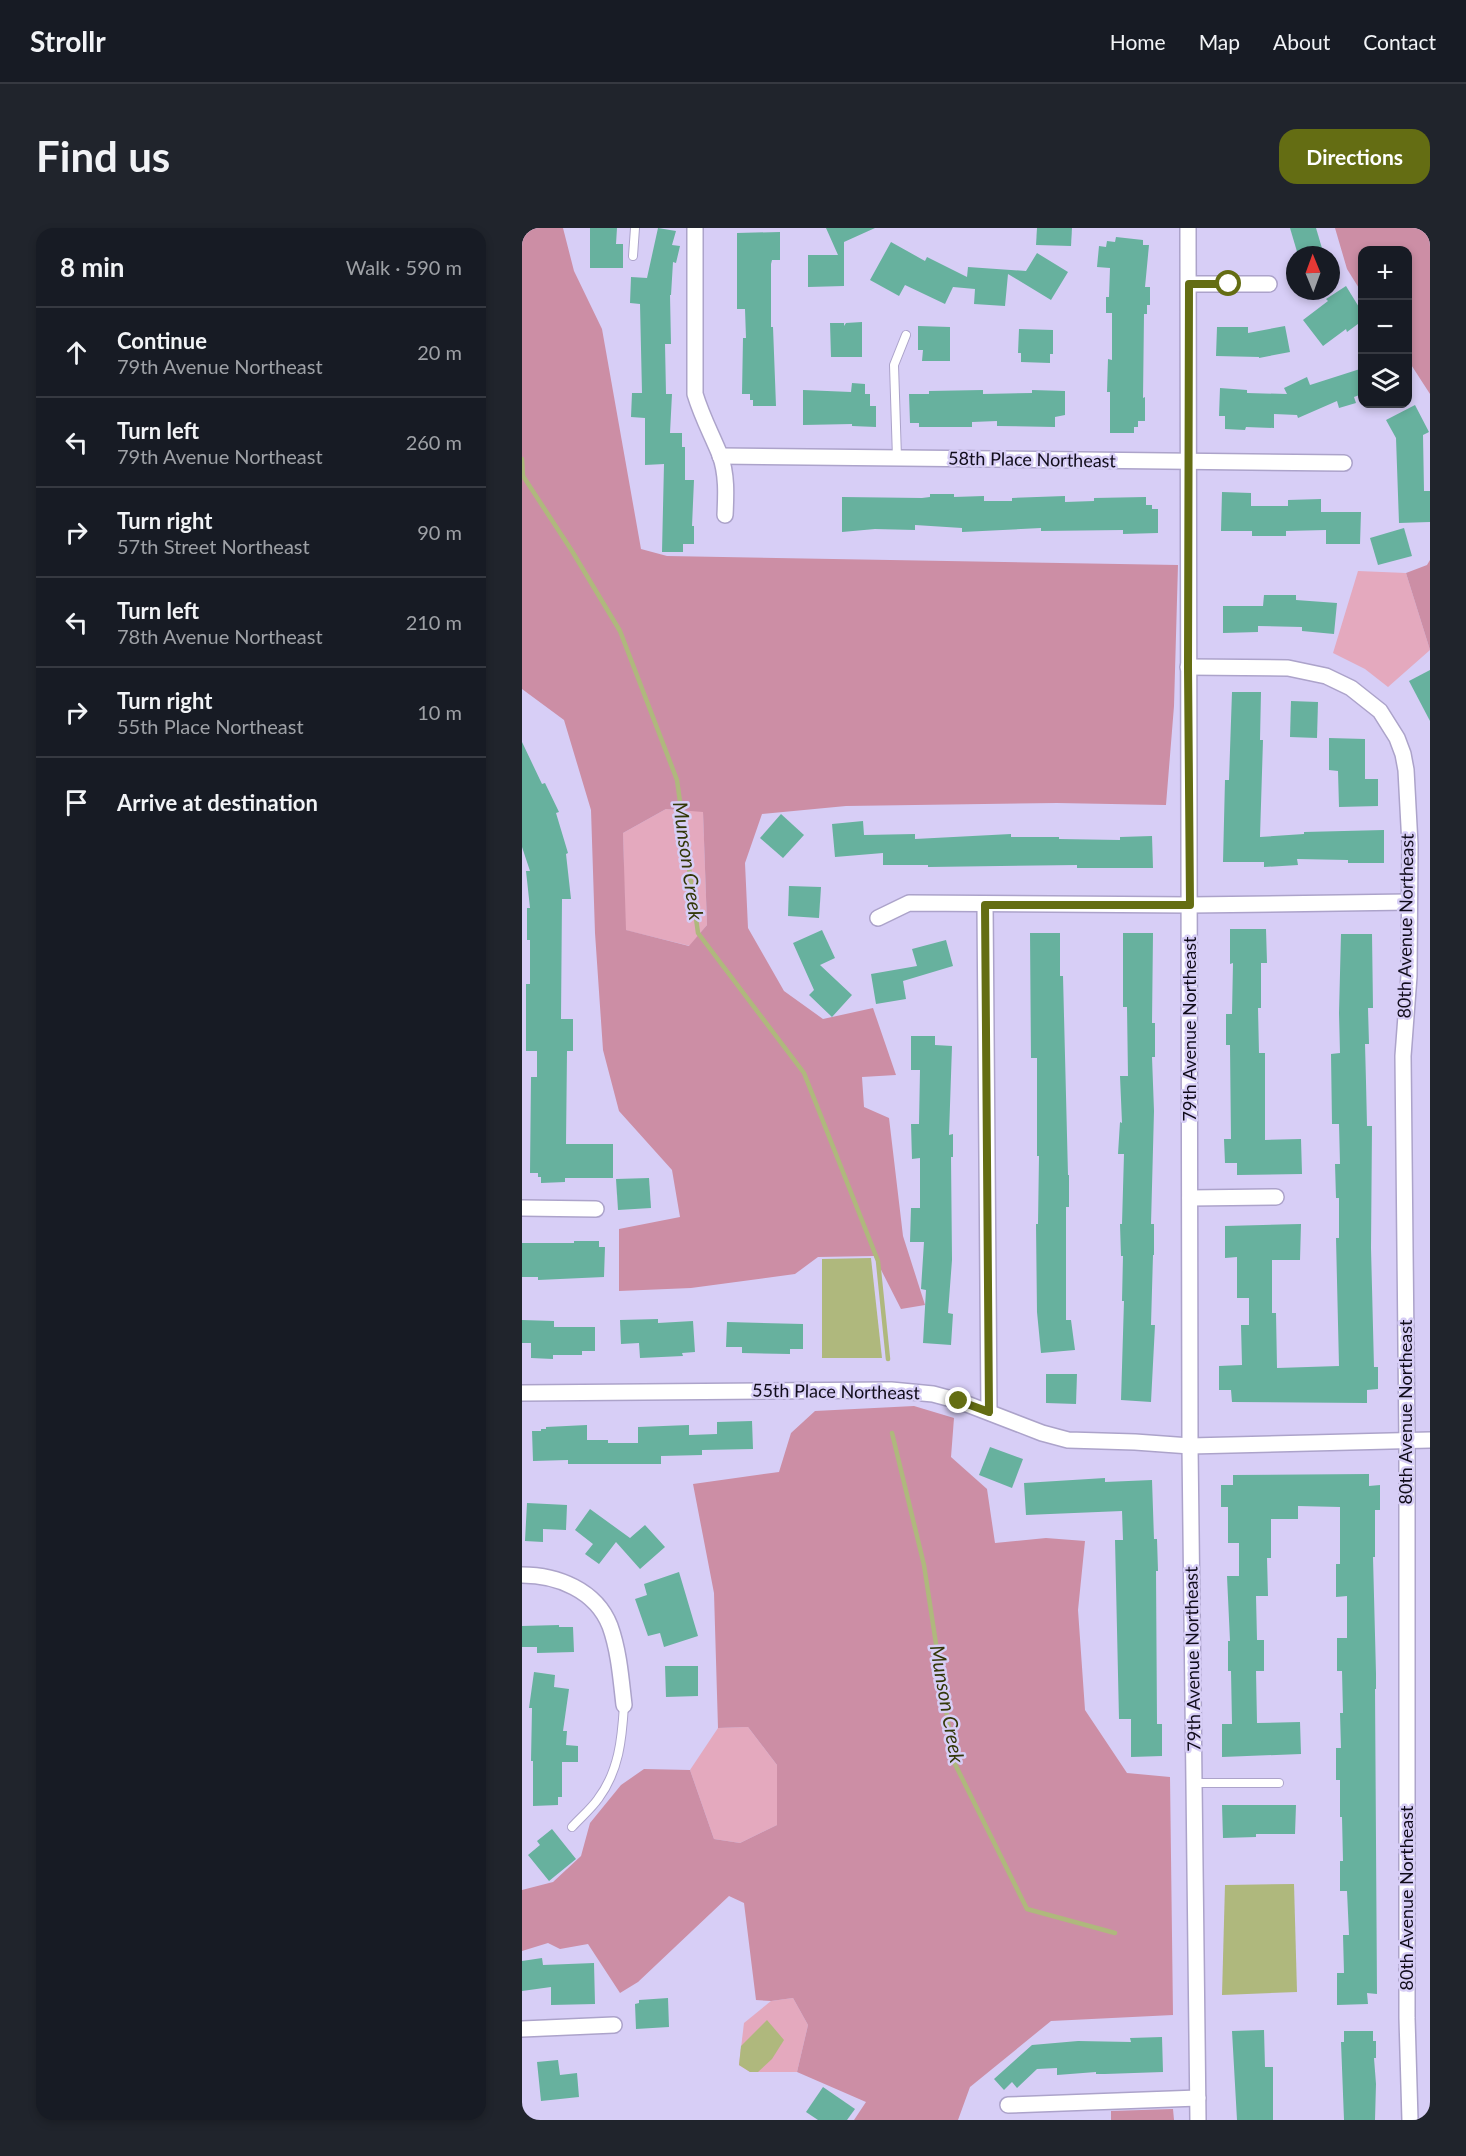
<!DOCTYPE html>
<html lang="en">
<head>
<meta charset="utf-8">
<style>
  :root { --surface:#171b24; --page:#20242c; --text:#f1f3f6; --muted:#9ea1a6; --line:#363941; --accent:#646d13 }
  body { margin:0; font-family:Lato,sans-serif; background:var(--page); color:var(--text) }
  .controls { position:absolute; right:18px; top:18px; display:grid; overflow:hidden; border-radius:12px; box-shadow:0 3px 9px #0003 }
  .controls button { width:54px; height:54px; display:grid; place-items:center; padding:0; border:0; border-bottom:2px solid var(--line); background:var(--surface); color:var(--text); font:30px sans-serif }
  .compass { position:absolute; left:764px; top:18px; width:54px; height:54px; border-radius:50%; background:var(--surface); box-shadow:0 3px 9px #0003; rotate:359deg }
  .stop { position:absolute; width:18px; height:18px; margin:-14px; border:4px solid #646d13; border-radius:50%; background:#fff }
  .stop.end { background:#646d13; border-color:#fff; box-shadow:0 2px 6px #0008 }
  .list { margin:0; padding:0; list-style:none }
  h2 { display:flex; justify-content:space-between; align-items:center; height:78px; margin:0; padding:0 24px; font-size:26px }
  h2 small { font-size:20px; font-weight:400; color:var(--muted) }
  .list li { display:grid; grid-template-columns:39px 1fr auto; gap:18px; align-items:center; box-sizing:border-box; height:90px; padding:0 24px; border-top:2px solid var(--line) }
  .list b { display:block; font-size:22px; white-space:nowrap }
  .list p { margin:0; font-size:20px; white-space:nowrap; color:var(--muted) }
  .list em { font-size:20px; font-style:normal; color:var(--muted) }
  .icon { flex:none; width:33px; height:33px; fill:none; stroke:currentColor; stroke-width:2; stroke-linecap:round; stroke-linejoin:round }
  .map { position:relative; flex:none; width:908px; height:1892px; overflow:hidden; border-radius:18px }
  header { display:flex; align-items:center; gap:36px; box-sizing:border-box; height:84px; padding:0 30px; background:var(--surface); border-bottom:2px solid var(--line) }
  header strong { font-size:28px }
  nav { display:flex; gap:33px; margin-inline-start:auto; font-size:21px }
  .intro { display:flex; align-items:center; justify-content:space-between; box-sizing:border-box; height:144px; padding:0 36px }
  h1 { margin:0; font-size:42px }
  .button { padding:15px 27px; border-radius:18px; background:var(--accent); color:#fff; font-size:21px; font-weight:700 }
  main { display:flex; gap:36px; padding:0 36px }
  aside { flex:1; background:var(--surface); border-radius:18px; box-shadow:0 3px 9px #0003 }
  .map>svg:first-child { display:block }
  .green { fill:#e4a9be }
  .forest { fill:#cc8ea5; fill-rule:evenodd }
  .water { fill:#afb87d }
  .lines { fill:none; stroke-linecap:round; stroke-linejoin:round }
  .stream { stroke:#afb87d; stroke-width:4.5 }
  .building { fill:#67b19e }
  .service-casing { stroke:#aca3ca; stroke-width:10 }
  .minor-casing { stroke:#aca3ca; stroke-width:18 }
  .service { stroke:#fff; stroke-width:8 }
  .minor { stroke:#fff; stroke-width:15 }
  .route { stroke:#646d13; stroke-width:8 }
  .labels { text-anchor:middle; stroke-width:5; stroke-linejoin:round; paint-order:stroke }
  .street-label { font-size:18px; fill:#100c1a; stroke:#d7cef6 }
  .water-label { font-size:20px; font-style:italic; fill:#323707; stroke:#d7cef6 }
</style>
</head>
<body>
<header>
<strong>Strollr</strong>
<nav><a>Home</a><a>Map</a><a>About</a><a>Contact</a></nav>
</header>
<div class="intro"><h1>Find us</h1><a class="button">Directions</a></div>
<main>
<aside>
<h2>8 min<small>Walk · 590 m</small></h2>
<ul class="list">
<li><svg class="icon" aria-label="ahead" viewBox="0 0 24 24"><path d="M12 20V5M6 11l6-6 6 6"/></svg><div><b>Continue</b><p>79th Avenue Northeast</p></div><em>20 m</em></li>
<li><svg class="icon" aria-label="left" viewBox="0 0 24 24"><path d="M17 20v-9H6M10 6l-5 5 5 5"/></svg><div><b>Turn left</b><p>79th Avenue Northeast</p></div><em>260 m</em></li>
<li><svg class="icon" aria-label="right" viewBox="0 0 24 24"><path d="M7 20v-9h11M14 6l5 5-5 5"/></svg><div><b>Turn right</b><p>57th Street Northeast</p></div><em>90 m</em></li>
<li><svg class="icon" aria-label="left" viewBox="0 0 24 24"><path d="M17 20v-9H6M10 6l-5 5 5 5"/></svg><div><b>Turn left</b><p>78th Avenue Northeast</p></div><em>210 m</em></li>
<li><svg class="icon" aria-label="right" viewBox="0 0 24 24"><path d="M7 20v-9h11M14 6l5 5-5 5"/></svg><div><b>Turn right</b><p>55th Place Northeast</p></div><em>10 m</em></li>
<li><svg class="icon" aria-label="arrive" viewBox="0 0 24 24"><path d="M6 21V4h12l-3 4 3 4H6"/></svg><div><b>Arrive at destination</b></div></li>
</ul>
</aside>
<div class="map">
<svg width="908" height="1892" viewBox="0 0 908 1892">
  <rect width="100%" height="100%" fill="#d7cef6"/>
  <g class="green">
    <path d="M836,343L884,345L908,422L866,459L843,441L811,425Z"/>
    <path d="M144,581L181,583L185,697L168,718L103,702L101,605Z"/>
    <path d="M226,1499L255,1537V1597L218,1615L192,1611L168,1542L196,1500Z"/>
    <path d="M271,1770L286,1797L275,1844H228L217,1837L222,1795L249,1773Z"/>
  </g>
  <g class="forest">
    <path d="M0,0H41L52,43L80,101L119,321L145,328L656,337L652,478L644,577L535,575L324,578L240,586L223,635L226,700L262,763L301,791L351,780L374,847L340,849L342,879L367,890L381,1008L403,1077L379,1081L352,1028L296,1029L273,1046L169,1060L97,1063V1001L158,989L150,942L97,883L81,822L73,705L69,582L42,492L0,461ZM144,581L181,584L185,697L167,718L104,702L101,605Z"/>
    <path d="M813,0H908V166L886,132V22H840V65L825,41Z"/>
    <path d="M908,332V422L884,345L905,337Z"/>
    <path d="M392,1178L432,1190L429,1229L465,1261L473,1315L524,1310L563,1313L556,1382L563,1482L605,1545L648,1549L651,1787L529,1793L448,1859L436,1892H332L344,1874L275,1844L286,1797L271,1770L249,1773L234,1772L222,1675L207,1668L116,1754L98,1765L66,1716L38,1721L26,1715L0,1723V1662L31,1654L59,1628L68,1595L99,1557L122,1541L168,1542L192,1611L218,1615L255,1597V1537L226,1499L196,1500L192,1365L171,1256L257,1244L269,1205L293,1183Z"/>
    <path d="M651,1881L652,1892H589V1883Z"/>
  </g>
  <g class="water">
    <path d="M349,1030L360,1130H300V1031Z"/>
    <path d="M772,1656L775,1764L700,1767L703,1657Z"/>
    <path d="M245,1792L262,1812L250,1831L236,1844H228L217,1837L219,1818Z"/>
  </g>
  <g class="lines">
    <g class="stream">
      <path d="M0,231L1,248L50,323L98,403L155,552L176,705L282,845L356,1033L366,1131"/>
      <path d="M370,1205L402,1337L432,1534L505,1681L593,1705"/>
    </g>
  </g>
  <g class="building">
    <path d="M68,0H95L94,16H101V40H68Z"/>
    <path d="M136,0L154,3L150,17L158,18L154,35L151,34L149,67H148L149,116H143L144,166H150L148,205H160V219H163V252H172L170,298H172V316H161V324H140L142,236L123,237V190L109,189L110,165H120L118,76L108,75L109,49L125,50Z"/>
    <path d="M304,0H353L322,14V58L286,59V27H316Z"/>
    <path d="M515,0H550L549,18L514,17Z"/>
    <path d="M768,0H794L802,27H776Z"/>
    <path d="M258,4V32H250L249,36V99H251L254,178H231V172H228V166H220L221,110H224L223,81H215V5Z"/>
    <path d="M594,9L621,12V17H627L623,59H628V77H625V86H622L621,170L623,169V193H616V199H612V205H588V164H585L586,131L590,132V85H584V69H587L588,40L575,39L577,18L584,19L585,13L593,14Z"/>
    <path d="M369,14L403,33L405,29L445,49L446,39L504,43L515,25L546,44L529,72L486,46L483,78L452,76L453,61L431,59L423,76L383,57L377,68L348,52Z"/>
    <path d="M824,58L840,84V93L825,104L824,101L801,118L781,92L806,73L804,71Z"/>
    <path d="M340,94V129H309L308,95H322V98L324,95Z"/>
    <path d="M396,98L428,99V133H400L401,122H396Z"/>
    <path d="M763,98L768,124L737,130V129L694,128L695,99H726V105Z"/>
    <path d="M497,101L531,102V126H528V135L499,134V125H496Z"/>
    <path d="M838,141L840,151V166L832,169L834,175L817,180L815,173L776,190L775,187L752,186V200L724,199L723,202L703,201V188H697L698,160L725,162V165L765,166L762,160L785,149L788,157Z"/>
    <path d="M330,155L343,156V166H348V178H354V199L330,198V196L281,197V162L329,164Z"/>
    <path d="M461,162V166L510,165V162L543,163V187L533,189V199L475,198V193L450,194V199H397V195H388L387,166H407V163Z"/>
    <path d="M893,177L907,204L901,207L902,263H908V294L877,295L874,210L864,192Z"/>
    <path d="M700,264L729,265V278H766V272L799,271V284H839L838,316H804V302L764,303V308H730V303H699Z"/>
    <path d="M408,266H432V269L462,268V273H490V270L543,268V274L572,273V270L624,269V277H630V281H636V305L601,306V302L519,303V300L440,304V300L393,297V302L353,301L320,304V269L400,270L408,269Z"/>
    <path d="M882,300L890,328L856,337L848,310Z"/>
    <path d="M742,367H774V372L815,375L812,406L780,403V399L736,398V404L701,405V378H741Z"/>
    <path d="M908,442V493L887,453Z"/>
    <path d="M710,464H739L738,512H741L738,609L782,606V604L862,602V635H826V632L775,631L776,637L742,639V634H701L703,552H707Z"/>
    <path d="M769,473L796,474L795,510L768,509Z"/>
    <path d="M807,510L843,511V551H856V578L817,579L816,543L807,542Z"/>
    <path d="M0,514L20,556L23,555L37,584L34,585L46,625L44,626L49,671H40L39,791H51V823H45L44,916H91V950H43V954L19,955V949H16V945H8L9,849H15V823H4V756H8V712H5V680H8L4,643H8L0,619Z"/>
    <path d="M259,586L282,607L261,630L238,610Z"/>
    <path d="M341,593L342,607L393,606V611L489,606V609H537V611L598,612V609L630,608L631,640H555V637L406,639V637H361V625L313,629L310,596Z"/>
    <path d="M267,658L299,659L297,690L266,688Z"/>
    <path d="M708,701H744L745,735H739V780H736L737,825H743V912L779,911L780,946L715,947V935H703L702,911H709L708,817H704V786H710L711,735L708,736Z"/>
    <path d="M300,702L313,730L298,737L330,767L310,789L287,767L292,762L271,715Z"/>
    <path d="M508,705H538V748H541L546,947H547V979H544V1092H549L553,1122L519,1125L515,1084L514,996H516L517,928H515V830H509Z"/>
    <path d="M601,705H631L630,795H633V829H630L632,883L629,996H632V1027H631L629,1097H633L629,1174L599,1172L602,1073H600L601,1028H599L598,996H600L602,926H596L598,894L600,895L598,848H606L605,779H601Z"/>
    <path d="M819,706H850L851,780H846L847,816H843L844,854L845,898H850L849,1020L852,1139H856V1161L845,1162V1175L710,1174L709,1162H697V1138L720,1137L719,1097H727V1070H715V1029L703,1030V998L779,996L778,1032H750V1085H754L755,1140L817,1138L814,1010H817V970H814L813,936H818L817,896H810L809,826L818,825L817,785Z"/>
    <path d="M424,712L431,738L381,753L384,771L354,776L349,746L395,738L390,721Z"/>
    <path d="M389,808H413V817L430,818L427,907L431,906V929H429L430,1032L426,1085L431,1086L429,1117L401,1115L404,1062L399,1061L402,1014H388L389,980H398V930L390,931L389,896H397L398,842H389Z"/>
    <path d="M127,950L129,980L96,982L94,951Z"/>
    <path d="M52,1013H77V1019H83L82,1049L16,1052V1049H0V1015H52Z"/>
    <path d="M136,1091V1095L171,1093L173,1124L160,1125L161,1128L118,1130L117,1115L99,1116L98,1092Z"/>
    <path d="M0,1092L32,1093V1099H73V1123H60V1127H31V1131L9,1130V1115H0Z"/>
    <path d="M205,1094L281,1096V1121H268V1126L220,1125V1119H204Z"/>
    <path d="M524,1146H555L554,1176L524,1175Z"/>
    <path d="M230,1193L231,1221L180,1222V1227L139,1228V1236H46V1232L11,1233L10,1203H19V1201H24V1199L65,1197V1212H86V1215H116V1199L167,1197V1207L195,1206V1194Z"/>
    <path d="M468,1219L501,1231L490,1260L457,1247Z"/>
    <path d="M847,1246V1258L858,1257V1282H853V1329H851L854,1446V1461H853L855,1766L845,1765L846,1776L815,1777V1745H822L821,1707H827L825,1663H818V1633H821L820,1589H818V1552H814V1520H819L818,1485H821L820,1443H815V1410H825V1368L814,1369V1336H818V1279L776,1278V1291H749V1330H745L746,1368H734L735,1412H742V1443H734L735,1495L778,1494L779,1526L700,1529V1496H710L709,1443H706V1413H708L705,1348H717V1315H706V1279H699V1257H711V1247Z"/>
    <path d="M583,1250V1254L630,1252L632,1311H635L636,1343H634L635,1496H640V1528L609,1529V1491H597L593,1312H601L600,1283L504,1287L502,1255Z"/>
    <path d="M5,1275L45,1277L44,1302L21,1301V1314L3,1313Z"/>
    <path d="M68,1281L108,1310L123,1297L143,1319L118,1341L94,1314L77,1336L63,1326L71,1316L53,1302Z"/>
    <path d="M157,1344L176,1408L142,1419L138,1405L126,1408L113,1371L125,1367L122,1356Z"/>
    <path d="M37,1397V1399H51L52,1424L15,1425V1419H0V1398Z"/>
    <path d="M143,1438H176V1468L144,1469Z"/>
    <path d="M12,1444L33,1447L32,1459L47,1461L41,1503H45L44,1517L56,1518V1534H40V1569H36V1577L11,1578V1533H9L10,1480H7Z"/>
    <path d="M700,1577H774L773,1606H734V1609L701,1610Z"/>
    <path d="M30,1601L54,1631L27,1653L6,1627L18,1617L15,1613Z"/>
    <path d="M20,1730L21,1737L72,1735L73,1776L29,1777V1759L0,1763V1733Z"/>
    <path d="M146,1770L147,1799L114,1801L113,1776L117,1775V1772Z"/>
    <path d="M742,1802L743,1839H751V1892H715L710,1803Z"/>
    <path d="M822,1803H851V1813H854V1830H852L854,1856L853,1892H822L819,1814H822Z"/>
    <path d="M640,1809L641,1844L583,1846H574V1844L535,1847V1840L515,1841L495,1860L490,1854L482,1862L472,1851L510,1817L556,1813L609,1814L608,1810Z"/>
    <path d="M36,1832L38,1847L55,1845L57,1869L19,1873L15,1834Z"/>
    <path d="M301,1859L333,1881L325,1892H296L284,1884Z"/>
  </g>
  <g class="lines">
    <g class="service-casing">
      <g id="service">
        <path d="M111,28L113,0"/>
        <path d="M375,230L372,137L384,107"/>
        <path d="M672,1555H757"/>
        <path d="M50,1599C58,1590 69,1581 76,1571C97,1543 100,1511 102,1477"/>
      </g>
    </g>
    <g class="minor-casing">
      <g id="minor">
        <path d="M173,0V166C180,189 189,205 198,227C205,246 204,267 203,287"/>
        <path d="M666,0L668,1218L676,1892"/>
        <path d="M667,56H747"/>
        <path d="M198,228L822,235"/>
        <path d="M666,439L766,440L804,448L829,460L858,483L875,510L881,526L884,542L888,617L887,748L881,828L885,1213V1790L888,1892"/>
        <path d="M463,677L467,1184"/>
        <path d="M356,690L387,675L668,677L887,674"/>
        <path d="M668,970L754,969"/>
        <path d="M0,980L74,981"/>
        <path d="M0,1165L369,1162L411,1166L437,1173L520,1205L546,1212L613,1214L668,1218L908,1212"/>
        <path d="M0,1347C35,1347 74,1362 88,1398C97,1423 99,1451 102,1477"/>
        <path d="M0,1801L92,1797"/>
        <path d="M486,1877L676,1870"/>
      </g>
    </g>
    <use href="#service" class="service"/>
    <use href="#minor" class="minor"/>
  </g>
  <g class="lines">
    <path class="route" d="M437,1173L467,1184L463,677H668L666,439L667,56H707"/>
  </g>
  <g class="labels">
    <g class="street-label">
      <text transform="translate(510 232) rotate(1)" y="6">58th Place Northeast</text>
      <text transform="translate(884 698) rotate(-89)" y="6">80th Avenue Northeast</text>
      <text transform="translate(668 801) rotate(-90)" y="6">79th Avenue Northeast</text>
      <text transform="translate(314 1164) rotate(1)" y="6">55th Place Northeast</text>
      <text transform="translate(884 1184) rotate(-90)" y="6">80th Avenue Northeast</text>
      <text transform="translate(671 1431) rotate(-91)" y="6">79th Avenue Northeast</text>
      <text transform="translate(885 1670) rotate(-90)" y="6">80th Avenue Northeast</text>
    </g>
    <g class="water-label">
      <text transform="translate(166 633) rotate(82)" y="7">Munson Creek</text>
      <text transform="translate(425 1476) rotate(80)" y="7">Munson Creek</text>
    </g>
  </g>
</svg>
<div class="controls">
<button>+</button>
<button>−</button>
<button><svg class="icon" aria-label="layers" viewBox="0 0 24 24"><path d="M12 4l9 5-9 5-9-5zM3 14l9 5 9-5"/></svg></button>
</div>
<svg class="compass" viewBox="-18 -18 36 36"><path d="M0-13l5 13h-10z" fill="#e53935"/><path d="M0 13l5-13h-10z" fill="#9ea1a6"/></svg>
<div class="stop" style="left:707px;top:56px"></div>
<div class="stop end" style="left:437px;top:1173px"></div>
</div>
</main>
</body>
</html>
